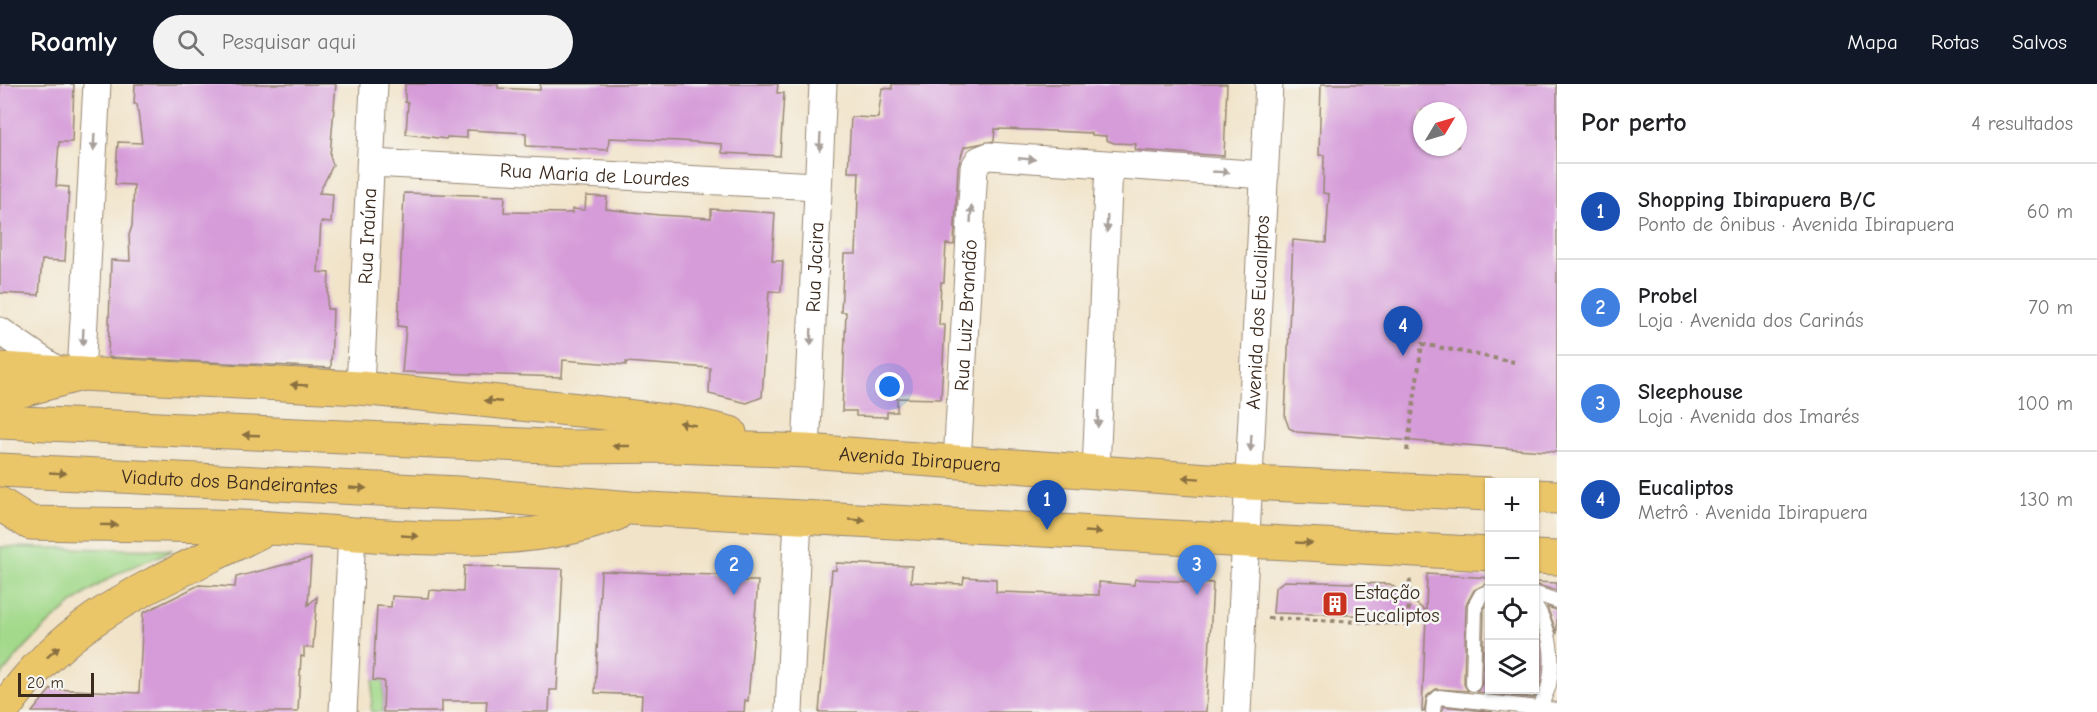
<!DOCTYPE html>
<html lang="pt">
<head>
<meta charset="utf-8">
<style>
  :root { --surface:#fff; --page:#f2f2f2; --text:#202124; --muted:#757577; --line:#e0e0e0; --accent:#111827 }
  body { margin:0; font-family:"Comic Neue",sans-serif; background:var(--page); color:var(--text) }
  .controls { position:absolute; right:18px; bottom:18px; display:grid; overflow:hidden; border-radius:0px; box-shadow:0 2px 4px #0004 }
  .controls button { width:54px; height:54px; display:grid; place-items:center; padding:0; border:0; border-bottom:2px solid var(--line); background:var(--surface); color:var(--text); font:30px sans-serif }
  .compass { position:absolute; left:1413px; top:18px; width:54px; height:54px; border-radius:50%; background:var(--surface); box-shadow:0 2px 4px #0004; rotate:52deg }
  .scale { position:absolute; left:18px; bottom:15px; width:76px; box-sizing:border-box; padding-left:6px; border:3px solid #3b2a1e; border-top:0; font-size:16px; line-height:21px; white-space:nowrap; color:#3b2a1e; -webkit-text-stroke:4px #f6f6f2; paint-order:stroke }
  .you { position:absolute; left:890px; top:303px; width:21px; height:21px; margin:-15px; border:4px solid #fff; border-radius:50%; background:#1a73e8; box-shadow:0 0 0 9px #1a73e833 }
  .badge { display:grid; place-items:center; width:39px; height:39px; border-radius:50%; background:var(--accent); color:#fff; font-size:20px; font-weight:700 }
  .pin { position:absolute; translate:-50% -50px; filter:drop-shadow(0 2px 3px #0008) }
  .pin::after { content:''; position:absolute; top:32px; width:21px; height:18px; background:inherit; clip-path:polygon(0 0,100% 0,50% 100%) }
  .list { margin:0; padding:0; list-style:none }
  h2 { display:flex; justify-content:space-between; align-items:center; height:78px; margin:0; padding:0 24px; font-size:26px }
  h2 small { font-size:20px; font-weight:400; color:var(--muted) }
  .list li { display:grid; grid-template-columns:39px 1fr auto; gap:18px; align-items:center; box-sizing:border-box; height:96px; padding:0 24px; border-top:2px solid var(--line) }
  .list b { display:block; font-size:22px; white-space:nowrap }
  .list p { margin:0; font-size:20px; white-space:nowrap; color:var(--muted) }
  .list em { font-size:20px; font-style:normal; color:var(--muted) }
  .icon { flex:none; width:33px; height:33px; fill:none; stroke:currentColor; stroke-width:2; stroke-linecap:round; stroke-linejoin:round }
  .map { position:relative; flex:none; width:1557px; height:628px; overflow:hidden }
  header { display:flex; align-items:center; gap:36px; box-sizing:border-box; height:84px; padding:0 30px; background:var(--accent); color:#fff }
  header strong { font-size:28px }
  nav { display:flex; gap:33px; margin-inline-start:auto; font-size:21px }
  .search { width:420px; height:54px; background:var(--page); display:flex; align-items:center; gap:15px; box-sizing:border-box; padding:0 21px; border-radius:33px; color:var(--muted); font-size:22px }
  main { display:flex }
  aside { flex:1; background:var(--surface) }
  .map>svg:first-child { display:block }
  .green { fill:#a2d98a; stroke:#6e8254; stroke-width:1.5 }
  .building { fill:#d69bd9; fill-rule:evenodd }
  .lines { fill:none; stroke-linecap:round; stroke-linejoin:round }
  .service-casing { stroke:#968673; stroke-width:16 }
  .minor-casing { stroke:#968673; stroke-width:29 }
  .primary-casing { stroke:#968673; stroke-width:35 }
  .trunk-casing { stroke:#968673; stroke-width:35 }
  .path { stroke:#968673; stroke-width:4; stroke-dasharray:4.5 4.5; stroke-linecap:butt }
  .service { stroke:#fff; stroke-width:14 }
  .minor { stroke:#fff; stroke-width:27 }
  .primary { stroke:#ebc669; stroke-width:33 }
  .trunk { stroke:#ebc669; stroke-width:33 }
  .oneway { fill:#a79f9a }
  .oneway2 { fill:#8a7040 }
  .labels { text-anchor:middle; stroke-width:5; stroke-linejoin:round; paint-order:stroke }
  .street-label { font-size:20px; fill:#3b2a1e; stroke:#f6f6f2 }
  .poi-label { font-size:20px; fill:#3b2a1e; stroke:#f6f6f2; text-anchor:start }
</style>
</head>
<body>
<header>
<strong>Roamly</strong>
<div class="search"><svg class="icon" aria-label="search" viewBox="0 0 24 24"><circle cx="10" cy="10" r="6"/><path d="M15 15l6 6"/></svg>Pesquisar aqui</div>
<nav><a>Mapa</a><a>Rotas</a><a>Salvos</a></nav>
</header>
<main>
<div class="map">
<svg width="1557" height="628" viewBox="0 0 1557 628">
  <rect width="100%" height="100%" fill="#f6f6f2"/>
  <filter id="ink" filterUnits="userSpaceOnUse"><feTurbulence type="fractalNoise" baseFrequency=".0167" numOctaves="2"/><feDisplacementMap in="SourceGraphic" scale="12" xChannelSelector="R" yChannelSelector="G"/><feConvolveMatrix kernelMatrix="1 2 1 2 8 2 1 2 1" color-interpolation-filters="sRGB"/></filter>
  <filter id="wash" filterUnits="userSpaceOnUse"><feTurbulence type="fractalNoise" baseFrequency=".008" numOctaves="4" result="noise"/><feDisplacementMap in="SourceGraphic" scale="24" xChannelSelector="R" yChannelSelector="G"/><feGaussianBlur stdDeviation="1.35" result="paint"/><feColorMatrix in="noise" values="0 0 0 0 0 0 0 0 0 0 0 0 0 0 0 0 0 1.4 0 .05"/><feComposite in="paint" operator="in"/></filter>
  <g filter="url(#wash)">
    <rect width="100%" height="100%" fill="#f1e3c8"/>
    <g class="green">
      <path d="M0,463L173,466C156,474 138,479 121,488C75,512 31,552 0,593Z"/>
      <path d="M373,596L384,597L383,628H371Z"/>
    </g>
    <g id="blocks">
      <g class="building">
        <path d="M0,0H74L72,58H59L56,102L69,103L65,177L42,176L39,211L0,209Z"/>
        <path d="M135,0H336L330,72L333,81L319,109L333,110L331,139L321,138L318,188L329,189L327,225H333L331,284L108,273L111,176L130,177L129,151L132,142L134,101L115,100L118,58L142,59L137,20H134Z"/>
        <path d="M405,0H498V4L540,6V0H778L777,9H784L780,72L722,69V60L680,57L609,54L608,66L526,62V49L467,46V54L447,53L446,55L406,50L408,19L405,18Z"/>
        <path d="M892,0H1227L1224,72L1135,66L1136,60L1114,59L1106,56V52L1092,51V49L1031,46L995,45L994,57L964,63L958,83L954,161L946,160L944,198H941L939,241H945L941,315L897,314V328H887V333L856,332V327H842L846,228H841L844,170H856L859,88H848L851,33L878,34L882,4L892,5Z"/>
        <path d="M1321,0H1557V368L1297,348L1289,344L1285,333L1293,156L1326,159L1329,110L1323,109L1324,71H1319ZM1422,27H1458V63H1422Z"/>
        <path d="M404,109L505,112L504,128L572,129V125L585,126L586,112L607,113L606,125L659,131L711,134V125L775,129L772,177H783L781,208L769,207L762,313L747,319L709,310L710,284L626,278V281L563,276L562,293L402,288L406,243L398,242Z"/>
        <path d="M311,474L308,521L317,513L313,564L304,563V573L301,572L298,628H32L51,605L139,609L143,529L199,501L235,503L236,493Z"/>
        <path d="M836,479L912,482L911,498L963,500L964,493L996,495V508L1099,511V498L1134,501L1135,495L1213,499L1206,628H819L832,486H836Z"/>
        <path d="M464,482L563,485L557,606H550L549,628H486L487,617H442V628H383L384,597L373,596L377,522L391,523L392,512L428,514L429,506L463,508Z"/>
        <path d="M601,487L744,492V497H758L748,617L745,616L744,628H641L642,611L595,609Z"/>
        <path d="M1427,490L1490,494V498L1474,506L1466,521L1464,600L1468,607L1436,605L1427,612L1424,628H1422L1426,533L1273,529L1275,504L1284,497L1390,500L1426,527Z"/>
        <path d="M1534,498L1557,499V507L1534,500Z"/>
        <path d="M1490,517V606H1534V539L1541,560L1542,580L1540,599L1534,614L1477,608L1482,600L1484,524Z"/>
        <path d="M1547,523L1557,526V550L1552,536Z"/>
        <path d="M1443,622L1493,628H1442Z"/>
      </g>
    </g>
  </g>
  <g filter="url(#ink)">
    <use href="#blocks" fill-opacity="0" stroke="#968673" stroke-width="1.5"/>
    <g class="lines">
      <g class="service-casing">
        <g id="service">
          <path d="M1534,509L1557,517"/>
          <path d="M1534,519C1550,544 1555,573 1549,601C1546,611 1541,619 1539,628"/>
          <path d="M1473,600L1475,522L1481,511L1490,507"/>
          <path d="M1433,628L1434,618L1439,613L1557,626"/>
        </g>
      </g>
      <g class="minor-casing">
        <g id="minor">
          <path id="s1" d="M371,79L817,102"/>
          <path d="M0,247L58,287"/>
          <path d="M81,290L97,0"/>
          <path id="s2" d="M360,304L374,0"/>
          <path id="s3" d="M806,367L823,0"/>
          <path id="s4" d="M957,378L974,84L979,76L989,72L1265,91"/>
          <path d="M1096,387L1109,81"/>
          <path d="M343,628L352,449"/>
          <path d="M789,628L798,433"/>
          <path id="s5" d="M1237,628L1269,0"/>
        </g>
      </g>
      <g class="primary-casing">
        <g id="primary">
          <path d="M0,312L81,290L360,304L579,326L691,340L730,349"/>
          <path id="s6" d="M0,338L569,363L674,362L806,367L1249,399L1490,410"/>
          <path id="s7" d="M0,386L458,409L631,424L1490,470"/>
          <path d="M1534,412L1557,413"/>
          <path d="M0,420L30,439C110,441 190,440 270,444C377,450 515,470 616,430"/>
          <path d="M1534,473L1557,474"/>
        </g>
      </g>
      <g class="trunk-casing">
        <g id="trunk">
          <path d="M0,285L81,290"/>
          <path d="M2,628C69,527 165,497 267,444"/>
        </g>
      </g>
      <g class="path">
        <path d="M1407,367L1422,260L1514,278"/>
        <path d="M1268,534L1408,540L1410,493"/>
      </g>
      <use href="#service" class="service"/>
      <use href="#minor" class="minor"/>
      <use href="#primary" class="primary"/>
      <use href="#trunk" class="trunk"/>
    </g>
    <defs><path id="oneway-solid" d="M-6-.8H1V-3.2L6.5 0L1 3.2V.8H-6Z" transform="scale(1.5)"/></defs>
    <g class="oneway">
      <use href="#oneway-solid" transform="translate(94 58) rotate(93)"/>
      <use href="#oneway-solid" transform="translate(820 58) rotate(93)"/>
      <use href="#oneway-solid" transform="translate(1027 75) rotate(5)"/>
      <use href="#oneway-solid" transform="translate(1221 88) rotate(3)"/>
      <use href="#oneway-solid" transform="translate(971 130) rotate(-87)"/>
      <use href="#oneway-solid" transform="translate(1107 140) rotate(92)"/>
      <use href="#oneway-solid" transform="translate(83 253) rotate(93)"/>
      <use href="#oneway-solid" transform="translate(811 253) rotate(92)"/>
      <use href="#oneway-solid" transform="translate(1098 335) rotate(92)"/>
      <use href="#oneway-solid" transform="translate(1251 359) rotate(93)"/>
    </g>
    <g class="oneway2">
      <use href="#oneway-solid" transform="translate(299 301) rotate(-177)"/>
      <use href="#oneway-solid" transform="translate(493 317) rotate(-175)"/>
      <use href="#oneway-solid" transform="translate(687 340) rotate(-171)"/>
      <use href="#oneway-solid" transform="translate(251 351) rotate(-178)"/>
      <use href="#oneway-solid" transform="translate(621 362) rotate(180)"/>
      <use href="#oneway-solid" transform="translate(58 389) rotate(3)"/>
      <use href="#oneway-solid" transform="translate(1191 394) rotate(-176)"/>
      <use href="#oneway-solid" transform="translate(358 404) rotate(3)"/>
      <use href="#oneway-solid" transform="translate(857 436) rotate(3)"/>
      <use href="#oneway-solid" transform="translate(109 441) rotate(1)"/>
      <use href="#oneway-solid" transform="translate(1093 448) rotate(3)"/>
      <use href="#oneway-solid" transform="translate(410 452) rotate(3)"/>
      <use href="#oneway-solid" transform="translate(1304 459) rotate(3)"/>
      <use href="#oneway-solid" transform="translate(53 568) rotate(-42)"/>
    </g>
  </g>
  <defs>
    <g id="building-square" transform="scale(1.35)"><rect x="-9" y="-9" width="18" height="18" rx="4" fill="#c8321e" stroke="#f6f6f2"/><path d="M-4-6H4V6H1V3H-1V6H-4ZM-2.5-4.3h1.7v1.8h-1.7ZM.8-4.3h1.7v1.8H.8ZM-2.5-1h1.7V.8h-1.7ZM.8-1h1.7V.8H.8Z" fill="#fff"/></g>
  </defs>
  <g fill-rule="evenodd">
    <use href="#building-square" x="1335" y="520"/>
  </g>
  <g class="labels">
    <g class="street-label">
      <text dy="7" stroke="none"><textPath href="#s1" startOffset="224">Rua Maria de Lourdes</textPath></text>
      <text dy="7" stroke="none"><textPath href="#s2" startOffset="152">Rua Iraúna</textPath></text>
      <text dy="7" stroke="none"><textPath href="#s3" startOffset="184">Rua Jacira</textPath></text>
      <text dy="7" stroke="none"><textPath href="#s5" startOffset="400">Avenida dos Eucaliptos</textPath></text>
      <text dy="7" stroke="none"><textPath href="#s4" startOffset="147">Rua Luiz Brandão</textPath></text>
      <text dy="7" stroke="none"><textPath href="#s6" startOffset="921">Avenida Ibirapuera</textPath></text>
      <text dy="7" stroke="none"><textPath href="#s7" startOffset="230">Viaduto dos Bandeirantes</textPath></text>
    </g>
    <g class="poi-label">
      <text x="1354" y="515">Estação<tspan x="1354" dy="23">Eucaliptos</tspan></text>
    </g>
  </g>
</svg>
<div class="controls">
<button>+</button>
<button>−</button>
<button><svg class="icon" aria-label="locate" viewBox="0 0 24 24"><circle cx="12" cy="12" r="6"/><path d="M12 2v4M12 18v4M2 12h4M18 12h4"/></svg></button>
<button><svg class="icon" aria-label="layers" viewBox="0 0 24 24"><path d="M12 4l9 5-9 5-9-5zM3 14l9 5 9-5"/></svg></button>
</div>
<svg class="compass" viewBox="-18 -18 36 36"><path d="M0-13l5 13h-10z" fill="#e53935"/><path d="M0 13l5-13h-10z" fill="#757577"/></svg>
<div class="scale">20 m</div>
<div class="you"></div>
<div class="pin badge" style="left:1047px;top:446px;background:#1a4fb4">1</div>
<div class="pin badge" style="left:734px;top:511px;background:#3f7fe0">2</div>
<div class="pin badge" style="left:1197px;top:511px;background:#3f7fe0">3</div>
<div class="pin badge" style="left:1403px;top:272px;background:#1a4fb4">4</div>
</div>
<aside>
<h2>Por perto<small>4 resultados</small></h2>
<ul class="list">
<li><span class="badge" style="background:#1a4fb4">1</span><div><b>Shopping Ibirapuera B/C</b><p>Ponto de ônibus · Avenida Ibirapuera</p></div><em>60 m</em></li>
<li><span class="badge" style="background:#3f7fe0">2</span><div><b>Probel</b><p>Loja · Avenida dos Carinás</p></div><em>70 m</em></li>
<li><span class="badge" style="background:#3f7fe0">3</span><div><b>Sleephouse</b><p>Loja · Avenida dos Imarés</p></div><em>100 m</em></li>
<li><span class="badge" style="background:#1a4fb4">4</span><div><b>Eucaliptos</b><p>Metrô · Avenida Ibirapuera</p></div><em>130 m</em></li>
</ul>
</aside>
</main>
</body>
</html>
